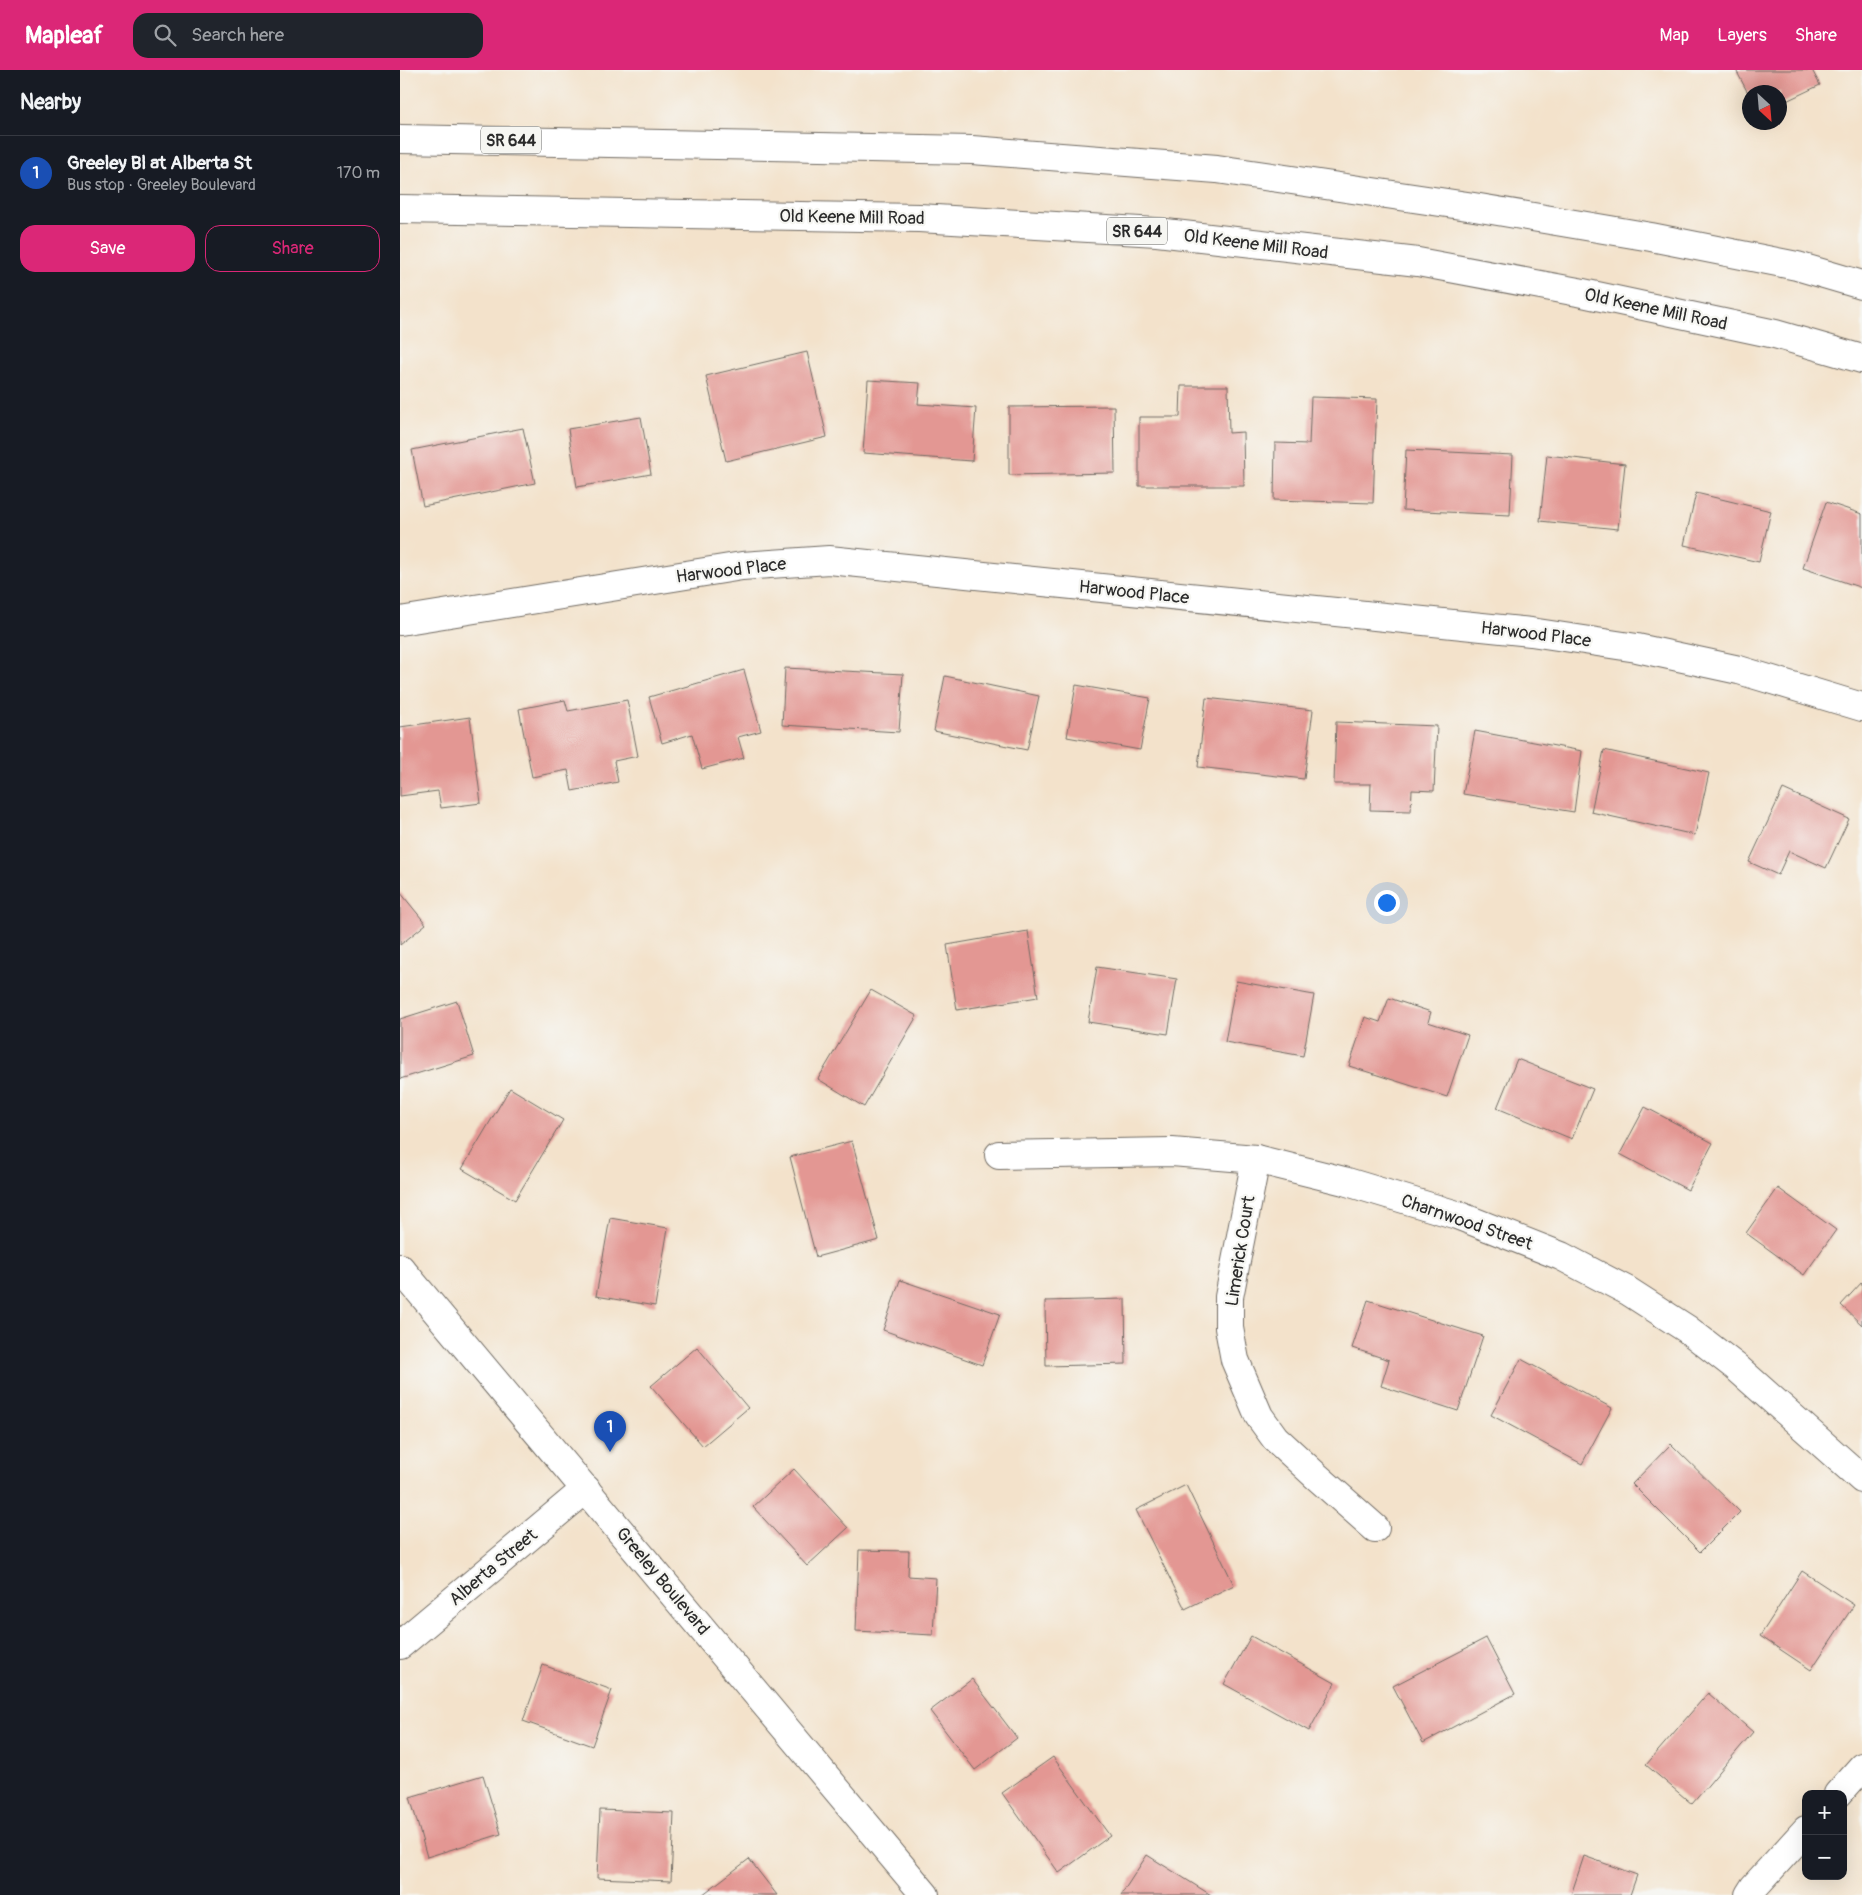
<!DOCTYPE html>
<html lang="en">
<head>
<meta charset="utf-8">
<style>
  :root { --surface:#171b24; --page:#20242c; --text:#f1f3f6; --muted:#9ea1a6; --line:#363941; --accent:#db2777 }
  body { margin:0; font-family:Pangolin,sans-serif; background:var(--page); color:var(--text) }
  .controls { position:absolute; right:15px; bottom:15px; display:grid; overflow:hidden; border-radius:10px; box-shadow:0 5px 20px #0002 }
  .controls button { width:45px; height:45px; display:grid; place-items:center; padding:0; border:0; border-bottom:1px solid var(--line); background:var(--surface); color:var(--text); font:25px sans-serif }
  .compass { position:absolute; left:1342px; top:15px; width:45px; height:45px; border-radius:50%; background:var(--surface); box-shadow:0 5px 20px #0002; rotate:154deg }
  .you { position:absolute; left:986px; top:832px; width:18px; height:18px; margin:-12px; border:4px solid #fff; border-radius:50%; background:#1a73e8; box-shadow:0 0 0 8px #1a73e833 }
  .badge { display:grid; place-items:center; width:32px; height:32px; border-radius:50%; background:var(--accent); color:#fff; font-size:16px; font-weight:700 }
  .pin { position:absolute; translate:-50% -41px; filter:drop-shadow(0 1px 2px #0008) }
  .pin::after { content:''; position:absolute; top:26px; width:18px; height:15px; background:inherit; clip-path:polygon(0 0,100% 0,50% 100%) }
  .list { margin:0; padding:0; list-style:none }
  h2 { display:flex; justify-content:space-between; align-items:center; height:65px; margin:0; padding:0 20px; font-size:21px }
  h2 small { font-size:16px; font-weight:400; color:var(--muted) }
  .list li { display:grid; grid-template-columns:32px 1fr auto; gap:15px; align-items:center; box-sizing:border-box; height:75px; padding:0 20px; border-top:1px solid var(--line) }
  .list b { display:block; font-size:19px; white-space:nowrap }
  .list p { margin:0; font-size:16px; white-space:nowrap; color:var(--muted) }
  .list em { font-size:16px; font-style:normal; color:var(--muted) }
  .actions { display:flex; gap:10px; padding:15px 20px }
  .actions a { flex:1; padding:11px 0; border:1px solid var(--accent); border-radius:15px; text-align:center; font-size:18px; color:var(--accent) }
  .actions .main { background:var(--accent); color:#fff }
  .icon { flex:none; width:28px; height:28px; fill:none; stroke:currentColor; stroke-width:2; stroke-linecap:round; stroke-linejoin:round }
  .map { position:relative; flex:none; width:1462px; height:1825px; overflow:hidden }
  header { display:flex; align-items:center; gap:30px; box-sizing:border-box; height:70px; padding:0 25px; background:var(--accent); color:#fff }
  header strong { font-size:24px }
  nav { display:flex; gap:28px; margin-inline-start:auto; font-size:18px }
  .search { width:350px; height:45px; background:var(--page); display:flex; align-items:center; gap:12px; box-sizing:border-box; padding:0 18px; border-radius:15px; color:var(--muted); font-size:19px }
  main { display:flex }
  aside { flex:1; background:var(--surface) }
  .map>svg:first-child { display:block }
  .building { fill:#e39793 }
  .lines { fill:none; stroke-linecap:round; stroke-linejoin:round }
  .minor-casing { stroke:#716b63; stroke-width:30 }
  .major-casing { stroke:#716b63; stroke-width:30 }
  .minor { stroke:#fff; stroke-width:28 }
  .major { stroke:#fff; stroke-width:28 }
  .labels { text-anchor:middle; stroke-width:4.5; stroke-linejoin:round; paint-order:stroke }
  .shield { fill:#f6f6f2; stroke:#686867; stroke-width:1 }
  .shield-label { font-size:16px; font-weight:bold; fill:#2b2b2b }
  .street-label { font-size:18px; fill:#2b2b2b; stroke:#f6f6f2 }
</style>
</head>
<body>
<header>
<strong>Mapleaf</strong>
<div class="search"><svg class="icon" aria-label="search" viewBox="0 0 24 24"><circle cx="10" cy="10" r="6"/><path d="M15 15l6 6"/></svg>Search here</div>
<nav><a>Map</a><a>Layers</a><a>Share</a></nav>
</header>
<main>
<aside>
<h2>Nearby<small></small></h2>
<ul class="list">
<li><span class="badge" style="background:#1a4fb4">1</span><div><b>Greeley Bl at Alberta St</b><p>Bus stop · Greeley Boulevard</p></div><em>170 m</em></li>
</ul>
<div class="actions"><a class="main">Save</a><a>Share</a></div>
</aside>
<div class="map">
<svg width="1462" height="1825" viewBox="0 0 1462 1825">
  <rect width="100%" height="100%" fill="#f6f6f2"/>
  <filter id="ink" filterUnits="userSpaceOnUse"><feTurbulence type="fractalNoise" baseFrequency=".02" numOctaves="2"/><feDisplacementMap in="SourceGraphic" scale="10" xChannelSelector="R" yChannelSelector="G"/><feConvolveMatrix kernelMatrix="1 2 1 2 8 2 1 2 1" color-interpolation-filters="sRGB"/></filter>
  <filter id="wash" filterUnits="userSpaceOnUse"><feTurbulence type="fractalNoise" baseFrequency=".0096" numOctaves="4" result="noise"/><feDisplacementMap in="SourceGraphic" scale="20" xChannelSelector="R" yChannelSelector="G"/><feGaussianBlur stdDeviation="1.12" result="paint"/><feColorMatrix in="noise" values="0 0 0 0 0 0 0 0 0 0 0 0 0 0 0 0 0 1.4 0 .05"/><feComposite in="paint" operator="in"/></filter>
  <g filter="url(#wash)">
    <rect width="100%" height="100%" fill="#f3e2cb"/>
    <g id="blocks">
      <g class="building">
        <path d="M1336,0H1412L1420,15L1380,34V22H1350V27Z"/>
        <path d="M407,282L427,367L326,391L306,306Z"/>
        <path d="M468,310L520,313L518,334L576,338L572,391L463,383Z"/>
        <path d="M781,316H828L829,363L843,362L844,416H739V347H780Z"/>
        <path d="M911,327L977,329L973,433L874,430L875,373L909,374Z"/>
        <path d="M714,336L715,403L609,405V337Z"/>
        <path d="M241,347L251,404L177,417L168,359Z"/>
        <path d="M123,358L135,413L23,436L12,380Z"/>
        <path d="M1006,380L1113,385L1110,445L1003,440Z"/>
        <path d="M1147,385L1225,394L1218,459L1140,451Z"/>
        <path d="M1296,423L1371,441L1359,492L1284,475Z"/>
        <path d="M1426,432L1462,444V518L1403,498Z"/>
        <path d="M385,598L503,604L499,662L382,655Z"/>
        <path d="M344,600L361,661L338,667L344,688L302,699L292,664L262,673L249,627Z"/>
        <path d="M545,606L639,626L627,680L534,661Z"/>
        <path d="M676,615L750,628L740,680L667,667Z"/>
        <path d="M806,628L913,640L904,709L798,697Z"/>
        <path d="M165,630L168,641L227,630L238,686L214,691L218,712L172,721L168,700L132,707L119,639Z"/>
        <path d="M70,647L81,733L41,738L38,721L0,726V657Z"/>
        <path d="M936,652L1037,656L1034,721L1012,720L1011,741L970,740L971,714H934Z"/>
        <path d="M1075,661L1182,681L1174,742L1063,724Z"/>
        <path d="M1204,680L1309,703L1295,765L1191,742Z"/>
        <path d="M1383,719L1449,749L1426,798L1389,781L1378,805L1349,792Z"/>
        <path d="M0,822L26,854L0,875Z"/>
        <path d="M628,861L638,927L557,940L547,875Z"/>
        <path d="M697,897L777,909L768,964L688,952Z"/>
        <path d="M836,911L914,925L903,986L825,972Z"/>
        <path d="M471,920L517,946L464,1037L418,1009Z"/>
        <path d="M989,928L1031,942L1028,952L1068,965L1047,1027L949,996L965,947L980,952Z"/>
        <path d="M57,931L74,986L0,1009V949Z"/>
        <path d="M1117,989L1193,1019L1172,1069L1097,1038Z"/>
        <path d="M110,1018L163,1050L115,1130L62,1099Z"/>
        <path d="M1245,1037L1313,1073L1288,1120L1220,1084Z"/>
        <path d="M452,1071L479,1170L416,1187L390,1087Z"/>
        <path d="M1378,1118L1436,1160L1404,1205L1346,1163Z"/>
        <path d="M210,1148L268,1158L255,1236L196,1226Z"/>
        <path d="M500,1210L600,1244L582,1295L483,1260Z"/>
        <path d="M1462,1212V1255L1441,1235Z"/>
        <path d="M725,1229L726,1294L646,1296L645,1231Z"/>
        <path d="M968,1230L1083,1266L1058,1341L981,1316L989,1290L952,1278Z"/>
        <path d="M297,1277L348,1338L303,1376L251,1316Z"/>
        <path d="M1121,1289L1212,1338L1182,1394L1091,1345Z"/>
        <path d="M1271,1374L1340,1442L1300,1482L1232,1414Z"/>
        <path d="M394,1399L448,1458L407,1496L353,1437Z"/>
        <path d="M786,1415L834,1515L785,1539L736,1440Z"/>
        <path d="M459,1480L509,1481L508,1506L536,1508L533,1565L456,1561Z"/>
        <path d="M1402,1501L1454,1535L1411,1600L1360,1566Z"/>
        <path d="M851,1566L935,1613L909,1661L824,1614Z"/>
        <path d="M1086,1568L1115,1624L1023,1673L993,1616Z"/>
        <path d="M143,1595L212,1620L192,1676L123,1651Z"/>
        <path d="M572,1609L617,1668L575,1700L530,1641Z"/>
        <path d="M1308,1623L1353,1662L1292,1734L1246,1695Z"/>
        <path d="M653,1687L710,1766L659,1803L602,1723Z"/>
        <path d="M83,1705L101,1764L27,1787L10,1727Z"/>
        <path d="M200,1740L274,1743L271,1811L197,1808Z"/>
        <path d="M747,1785L811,1825H721Z"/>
        <path d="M1184,1786L1237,1805L1230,1825H1171Z"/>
        <path d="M349,1789L377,1825H302Z"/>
      </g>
    </g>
  </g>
  <g filter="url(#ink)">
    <use href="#blocks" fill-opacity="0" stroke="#716b63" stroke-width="1"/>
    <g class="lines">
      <g class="minor-casing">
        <g id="minor">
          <path d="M0,551L342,496L429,490L1131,562L1237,578L1339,600L1462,637"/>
          <path d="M599,1085L772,1082L856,1089L944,1111L1057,1145L1161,1186L1228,1221L1287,1259L1336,1297L1462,1409"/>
          <path d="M856,1089L829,1227V1258L835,1290L859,1346L875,1368L915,1405L975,1458"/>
          <path d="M0,1198L525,1825"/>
          <path d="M0,1575L186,1419"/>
          <path d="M1438,1724L1462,1697"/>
          <path d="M1349,1825L1354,1817L1406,1760"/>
        </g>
      </g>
      <g class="major-casing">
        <g id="major">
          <path d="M0,69L572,80L817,99L1074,137L1251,167L1397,196L1462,215"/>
          <path d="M0,139L519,148L757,162L1018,192L1178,222L1375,264L1462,289"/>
        </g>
      </g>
      <use href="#minor" class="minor"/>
      <use href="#major" class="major"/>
    </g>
  </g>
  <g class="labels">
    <g class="shield">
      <rect x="81" y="56.5" width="60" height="27" rx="4"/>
      <rect x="707" y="147.5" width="60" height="27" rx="4"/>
    </g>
    <g class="shield-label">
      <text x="111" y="76">SR 644</text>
      <text x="737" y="167">SR 644</text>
    </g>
    <g class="street-label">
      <text transform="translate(452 147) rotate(1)" y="6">Old Keene Mill Road</text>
      <text transform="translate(856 174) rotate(7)" y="6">Old Keene Mill Road</text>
      <text transform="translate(1256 239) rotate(12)" y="6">Old Keene Mill Road</text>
      <text transform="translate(331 500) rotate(-7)" y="6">Harwood Place</text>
      <text transform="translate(734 522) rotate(6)" y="6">Harwood Place</text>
      <text transform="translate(1136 564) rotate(7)" y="6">Harwood Place</text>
      <text transform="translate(1067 1152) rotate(19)" y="6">Charnwood Street</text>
      <text transform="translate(840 1181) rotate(-81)" y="6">Limerick Court</text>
      <text transform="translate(93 1497) rotate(-40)" y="6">Alberta Street</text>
      <text transform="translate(263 1511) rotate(50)" y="6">Greeley Boulevard</text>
    </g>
  </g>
</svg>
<div class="controls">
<button>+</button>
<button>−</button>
</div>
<svg class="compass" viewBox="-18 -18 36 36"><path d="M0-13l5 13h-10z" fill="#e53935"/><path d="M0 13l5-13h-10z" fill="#9ea1a6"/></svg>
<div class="you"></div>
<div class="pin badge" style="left:210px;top:1382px;background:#1a4fb4">1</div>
</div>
</main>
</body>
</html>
